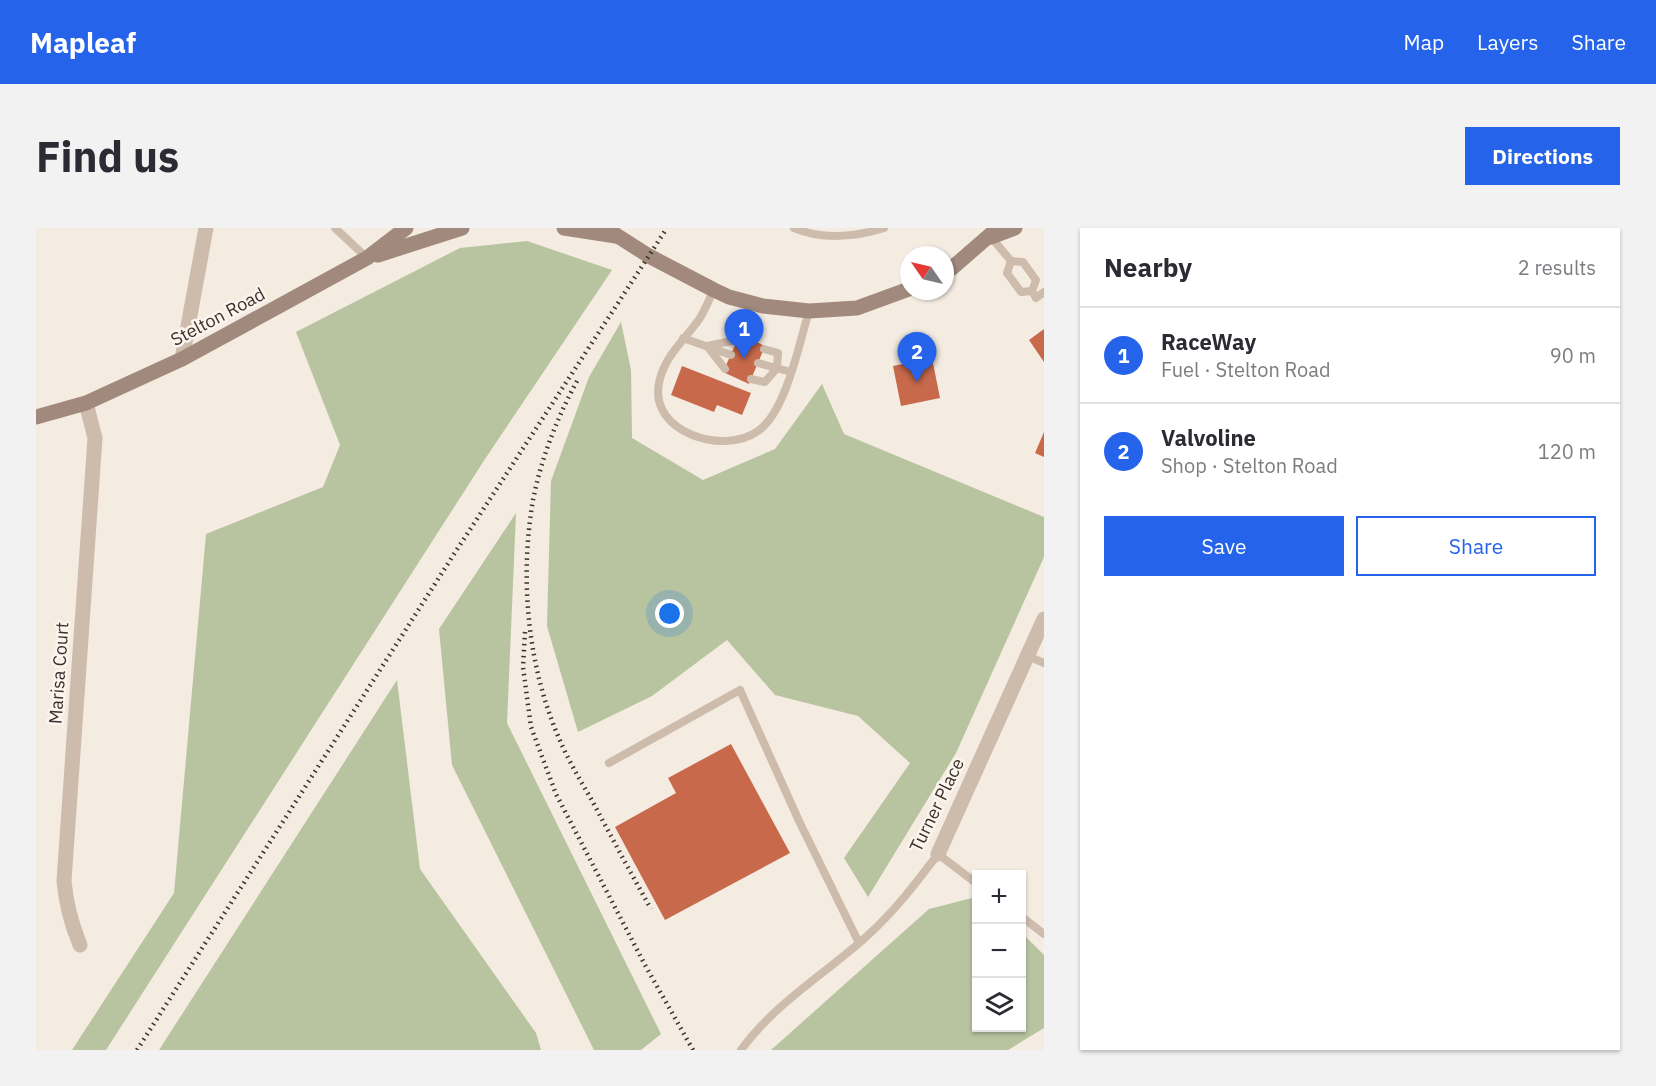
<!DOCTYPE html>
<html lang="en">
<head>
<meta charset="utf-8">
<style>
  :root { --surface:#fff; --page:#f2f2f3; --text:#2b2b33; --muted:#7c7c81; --line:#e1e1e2; --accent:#2563eb }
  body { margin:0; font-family:"IBM Plex Sans",sans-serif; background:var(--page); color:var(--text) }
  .controls { position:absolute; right:18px; bottom:18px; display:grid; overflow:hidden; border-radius:0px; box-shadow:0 2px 4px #0004 }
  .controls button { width:54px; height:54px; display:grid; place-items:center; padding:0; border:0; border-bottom:2px solid var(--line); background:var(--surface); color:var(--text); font:30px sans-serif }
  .compass { position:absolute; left:864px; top:18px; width:54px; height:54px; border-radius:50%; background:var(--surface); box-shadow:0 2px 4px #0004; rotate:304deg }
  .you { position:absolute; left:634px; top:386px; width:21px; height:21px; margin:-15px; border:4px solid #fff; border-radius:50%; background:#1a73e8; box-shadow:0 0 0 9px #1a73e833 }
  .badge { display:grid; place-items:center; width:39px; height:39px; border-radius:50%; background:var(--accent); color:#fff; font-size:20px; font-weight:700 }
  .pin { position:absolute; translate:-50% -50px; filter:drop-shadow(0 2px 3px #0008) }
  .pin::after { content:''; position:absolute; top:32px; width:21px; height:18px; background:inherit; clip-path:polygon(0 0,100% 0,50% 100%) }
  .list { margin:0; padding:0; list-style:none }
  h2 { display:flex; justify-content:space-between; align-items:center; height:78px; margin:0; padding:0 24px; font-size:26px }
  h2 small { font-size:20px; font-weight:400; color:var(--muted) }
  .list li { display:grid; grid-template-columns:39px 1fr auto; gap:18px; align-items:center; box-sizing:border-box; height:96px; padding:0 24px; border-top:2px solid var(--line) }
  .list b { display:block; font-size:22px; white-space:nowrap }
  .list p { margin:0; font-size:20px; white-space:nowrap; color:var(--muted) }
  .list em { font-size:20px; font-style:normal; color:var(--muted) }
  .actions { display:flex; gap:12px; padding:18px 24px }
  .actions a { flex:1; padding:14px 0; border:2px solid var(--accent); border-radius:0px; text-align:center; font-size:21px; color:var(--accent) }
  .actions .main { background:var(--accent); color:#fff }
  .icon { flex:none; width:33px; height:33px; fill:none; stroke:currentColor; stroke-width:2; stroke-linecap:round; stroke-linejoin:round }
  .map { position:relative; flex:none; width:1008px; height:822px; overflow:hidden; border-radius:0px }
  header { display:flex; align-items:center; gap:36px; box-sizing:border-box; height:84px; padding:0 30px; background:var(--accent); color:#fff }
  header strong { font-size:28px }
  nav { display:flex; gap:33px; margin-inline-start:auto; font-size:21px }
  .intro { display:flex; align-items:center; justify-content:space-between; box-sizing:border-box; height:144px; padding:0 36px }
  h1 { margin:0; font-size:42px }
  .button { padding:15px 27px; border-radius:0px; background:var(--accent); color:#fff; font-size:21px; font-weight:700 }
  main { display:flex; gap:36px; padding:0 36px }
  aside { flex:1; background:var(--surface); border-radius:0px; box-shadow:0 2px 4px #0004 }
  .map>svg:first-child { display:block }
  .green { fill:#b8c4a0 }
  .building { fill:#c8694b }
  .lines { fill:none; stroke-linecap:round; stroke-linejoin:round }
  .service { stroke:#cdbbac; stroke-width:8 }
  .minor { stroke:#cdbbac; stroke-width:15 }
  .secondary { stroke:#a18a7d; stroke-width:15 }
  .rail { stroke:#3b302b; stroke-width:4.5; stroke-dasharray:1.5 4.5; stroke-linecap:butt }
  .labels { text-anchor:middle; stroke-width:5; stroke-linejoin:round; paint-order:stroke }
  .street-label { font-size:18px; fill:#3b302b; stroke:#fbf5ee }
</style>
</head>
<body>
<header>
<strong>Mapleaf</strong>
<nav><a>Map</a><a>Layers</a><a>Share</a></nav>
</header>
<div class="intro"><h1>Find us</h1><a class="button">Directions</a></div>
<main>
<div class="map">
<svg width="1008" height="822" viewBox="0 0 1008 822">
  <rect width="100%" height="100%" fill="#f4ebe1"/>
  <g class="green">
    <path d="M491,13L576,42L449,231L70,822H36L138,665L170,306L287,259L304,217L260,104L424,20Z"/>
    <path d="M585,94L595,142L596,210L667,252L739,221L786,156L808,206L1008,289V329L920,525L832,669L808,630L874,535L822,488L739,467L691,412L616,468L542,504L511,398L515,253L553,149Z"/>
    <path d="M480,285L471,495L625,806L605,822H558L416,537L403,401Z"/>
    <path d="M361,452L384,641L500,805L505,822H123Z"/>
    <path d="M940,669V800H986V705L1008,727V800L972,822H735L893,681Z"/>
  </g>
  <g class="building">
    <path d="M1008,101V134L993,112Z"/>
    <path d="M704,106L729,118L713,156L687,144Z"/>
    <path d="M896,130L904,170L865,178L857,138Z"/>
    <path d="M646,138L715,165L706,187L681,177L678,184L635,167Z"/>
    <path d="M1008,204V229L999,225Z"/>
    <path d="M695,516L754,625L629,692L579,599L640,565L632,550Z"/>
  </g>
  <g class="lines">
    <g class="service">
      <path d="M299,0L331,30"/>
      <path d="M758,0C786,12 820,9 848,0"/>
      <path d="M955,9L975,33"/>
      <path d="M975,33L987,34L1000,52L996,63L985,64L971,45Z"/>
      <path d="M678,62C673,71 669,82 664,90C649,112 628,128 623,155C613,204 687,228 722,203C750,184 763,116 773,83"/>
      <path d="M996,63L1000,70L1008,64"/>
      <path d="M647,110L695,127"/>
      <path d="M722,135L755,144"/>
      <path d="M689,141L671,118L701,112"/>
      <path d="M715,151L729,154L741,140L742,125L728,121"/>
      <path d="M992,428L1008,435"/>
      <path d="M573,535L704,462L763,593L823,715"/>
      <path d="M986,689L1008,706"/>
      <path d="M705,822C738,776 789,746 830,709C858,684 880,655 902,626L940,655"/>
    </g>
    <g class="minor">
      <path d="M146,131L170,0"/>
      <path d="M902,626L1008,391"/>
      <path d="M44,717C35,695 30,676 28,653L59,210L50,175"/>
    </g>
    <g class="secondary">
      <path d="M528,0L580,8"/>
      <path d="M569,0L613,28L678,62L693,69L727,78L773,83L821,80L873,61"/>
      <path d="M955,9L979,0"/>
      <path d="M342,27L426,0"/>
      <path d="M909,44L916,40L962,0"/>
      <path d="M0,189L50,175L146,131L331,30L370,0"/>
    </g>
    <g class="rail">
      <path d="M541,153C521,190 505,231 497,272C483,352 492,443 526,517C534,535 544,552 554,569C574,606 594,644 615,681"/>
      <path d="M489,404L487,439L495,499L520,566L609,737L657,822"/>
      <path d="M101,822L420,323L631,0"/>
    </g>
  </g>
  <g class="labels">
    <g class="street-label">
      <text transform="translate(182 89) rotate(-28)" y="6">Stelton Road</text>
      <text transform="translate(23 445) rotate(-86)" y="6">Marisa Court</text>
      <text transform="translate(901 577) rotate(-64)" y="6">Turner Place</text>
    </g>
  </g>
</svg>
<div class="controls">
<button>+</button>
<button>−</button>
<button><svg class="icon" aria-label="layers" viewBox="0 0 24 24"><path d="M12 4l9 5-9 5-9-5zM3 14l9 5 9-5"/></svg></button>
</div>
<svg class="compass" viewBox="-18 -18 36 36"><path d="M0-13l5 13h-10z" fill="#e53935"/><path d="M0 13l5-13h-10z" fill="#7c7c81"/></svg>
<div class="you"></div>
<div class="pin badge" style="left:708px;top:131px">1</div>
<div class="pin badge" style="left:881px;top:154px">2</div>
</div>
<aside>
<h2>Nearby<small>2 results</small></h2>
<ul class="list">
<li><span class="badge">1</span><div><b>RaceWay</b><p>Fuel · Stelton Road</p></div><em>90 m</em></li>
<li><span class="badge">2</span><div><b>Valvoline</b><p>Shop · Stelton Road</p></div><em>120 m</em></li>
</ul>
<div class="actions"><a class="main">Save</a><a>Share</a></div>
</aside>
</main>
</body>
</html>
